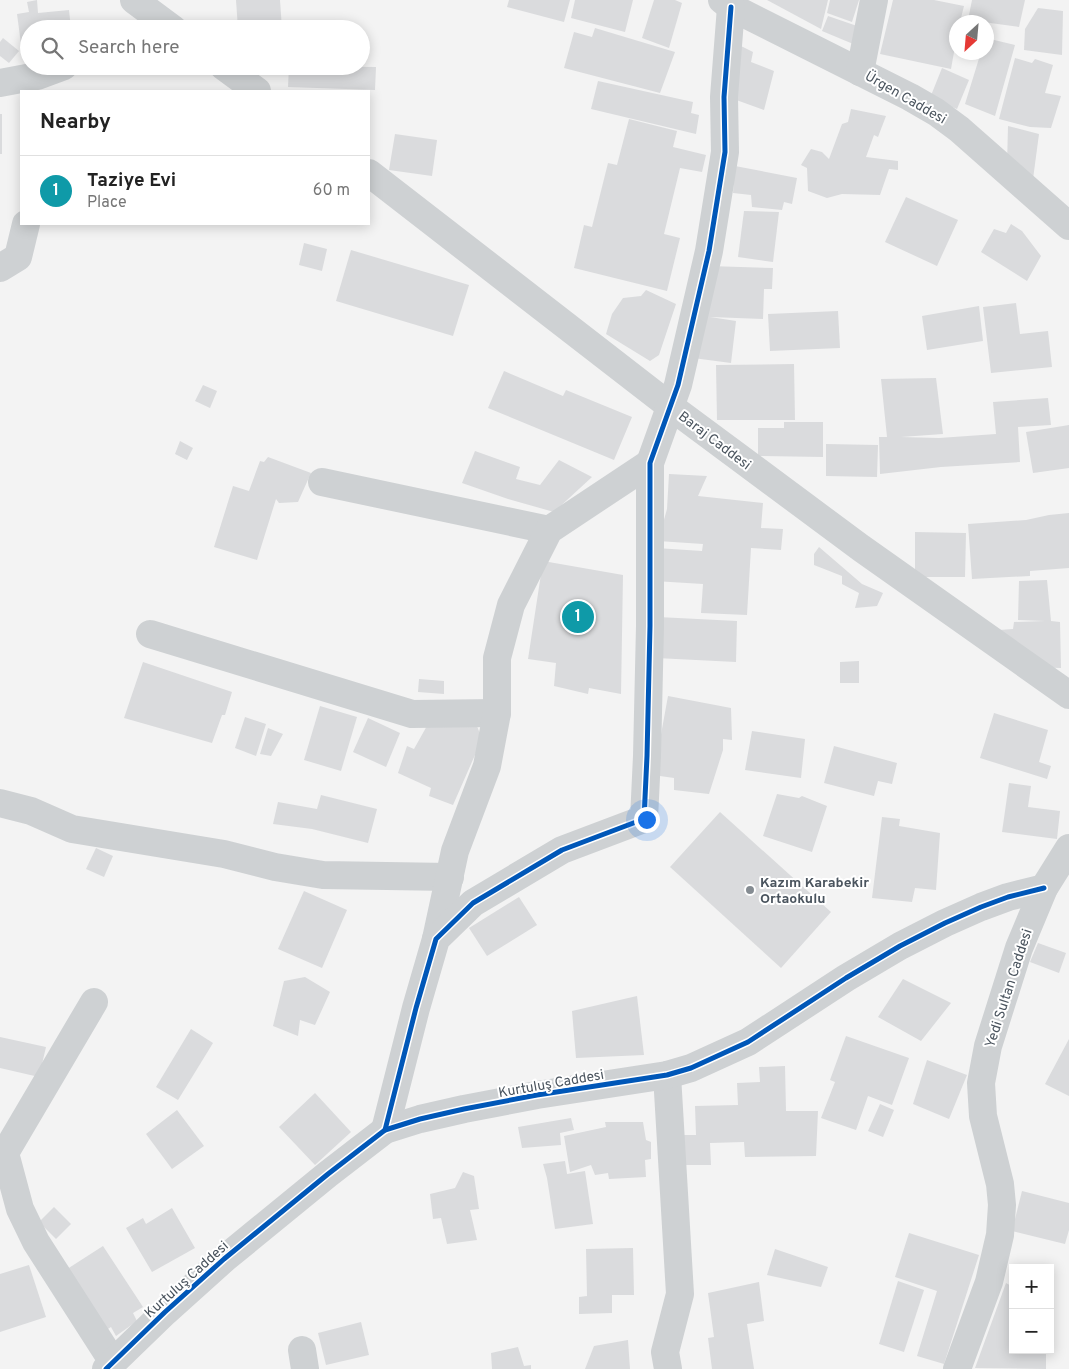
<!DOCTYPE html>
<html lang="en">
<head>
<meta charset="utf-8">
<style>
  :root { --surface:#fff; --page:#f6f6f6; --text:#222; --muted:#767676; --line:#e0e0e0; --accent:#858c92 }
  body { margin:0; font-family:Overpass,sans-serif; background:var(--page); color:var(--text) }
  .controls { position:absolute; right:15px; bottom:15px; display:grid; overflow:hidden; border-radius:0px; box-shadow:0 2px 12px #0003 }
  .controls button { width:45px; height:45px; display:grid; place-items:center; padding:0; border:0; border-bottom:1px solid var(--line); background:var(--surface); color:var(--text); font:25px sans-serif }
  .compass { position:absolute; left:949px; top:15px; width:45px; height:45px; border-radius:50%; background:var(--surface); box-shadow:0 2px 12px #0003; rotate:206deg }
  .you { position:absolute; left:646px; top:819px; width:18px; height:18px; margin:-12px; border:4px solid #fff; border-radius:50%; background:#1a73e8; box-shadow:0 0 0 8px #1a73e833 }
  .badge { display:grid; place-items:center; width:32px; height:32px; border-radius:50%; background:var(--accent); color:#fff; font-size:16px; font-weight:700 }
  .pin { position:absolute; translate:-50% -50%; border:2px solid #fff; box-shadow:0 1px 5px #0006 }
  .list { margin:0; padding:0; list-style:none }
  h2 { display:flex; justify-content:space-between; align-items:center; height:65px; margin:0; padding:0 20px; font-size:21px }
  h2 small { font-size:16px; font-weight:400; color:var(--muted) }
  .list li { display:grid; grid-template-columns:32px 1fr auto; gap:15px; align-items:center; box-sizing:border-box; height:70px; padding:0 20px; border-top:1px solid var(--line) }
  .list b { display:block; font-size:19px; white-space:nowrap }
  .list p { margin:0; font-size:16px; white-space:nowrap; color:var(--muted) }
  .list em { font-size:16px; font-style:normal; color:var(--muted) }
  .icon { flex:none; width:28px; height:28px; fill:none; stroke:currentColor; stroke-width:2; stroke-linecap:round; stroke-linejoin:round }
  .map { position:relative; flex:none; width:1069px; height:1369px; overflow:hidden }
  .search { position:absolute; background:var(--surface); box-shadow:0 2px 12px #0003; left:20px; top:20px; width:350px; height:55px; display:flex; align-items:center; gap:12px; box-sizing:border-box; padding:0 18px; border-radius:28px; color:var(--muted); font-size:19px }
  .panel { position:absolute; background:var(--surface); box-shadow:0 2px 12px #0003; left:20px; top:90px; width:350px; height:135px; border-radius:0px }
  .map>svg:first-child { display:block }
  .building { fill:#dadbdd }
  .lines { fill:none; stroke-linecap:round; stroke-linejoin:round }
  .minor { stroke:#ced1d3; stroke-width:28 }
  .cycleway-casing { stroke:#fff; stroke-width:8 }
  .cycleway { stroke:#0057b8; stroke-width:5 }
  .poi-dot { fill:#858c92; stroke:#fff; stroke-width:2 }
  .labels { text-anchor:middle; stroke-width:4; stroke-linejoin:round; paint-order:stroke }
  .street-label { font-size:14px; fill:#4a545e; stroke:#fff }
  .poi-label { font-size:14px; font-weight:bold; fill:#4a545e; stroke:#fff; text-anchor:start }
</style>
</head>
<body>
<div class="map">
<svg width="1069" height="1369" viewBox="0 0 1069 1369">
  <rect width="100%" height="100%" fill="#f3f3f3"/>
  <g class="building">
    <path d="M37,0L38,13L69,10L71,29H29V59H23L17,14L29,12L27,2Z"/>
    <path d="M236,0H280L282,29H238Z"/>
    <path d="M509,0H570L564,22L507,7Z"/>
    <path d="M575,0H633L625,32L571,18Z"/>
    <path d="M654,0H675L682,3L669,48L642,38Z"/>
    <path d="M767,0H828L821,29Z"/>
    <path d="M830,0H859L852,22L827,13Z"/>
    <path d="M893,0H934L964,6L960,22H956V41L951,69L880,54Z"/>
    <path d="M972,0H1025L1019,27L968,20Z"/>
    <path d="M1038,8L1063,11L1062,55L1024,50L1025,29Z"/>
    <path d="M828,16L860,27L858,46L822,31Z"/>
    <path d="M595,28L675,52L660,93L564,68L574,32L592,37Z"/>
    <path d="M3,38L19,51L9,63L0,56V42Z"/>
    <path d="M986,38L1015,45L995,116L965,104L981,52H986Z"/>
    <path d="M741,46L753,52L751,62L774,71L764,110L728,97Z"/>
    <path d="M1015,58L1032,63L1035,59L1053,65L1045,93L1061,96L1051,128L1030,127L999,119Z"/>
    <path d="M289,66L376,67L375,90L288,87Z"/>
    <path d="M942,68L969,80L957,109L930,98Z"/>
    <path d="M598,81L693,102L691,113L699,115L696,134L591,109Z"/>
    <path d="M851,109L886,116L878,137L874,135L866,157L898,161V170L889,169L880,195L842,194L827,198L808,191L807,168L801,165L811,149L822,152L829,159L842,124L848,122Z"/>
    <rect x="0" y="114" width="2" height="40"/>
    <path d="M629,119L677,131L673,147L706,155L702,172L680,168L664,234L680,238L667,291L574,268L584,225L592,227L608,163L617,165Z"/>
    <path d="M1008,126L1039,134L1033,179L1007,165Z"/>
    <path d="M395,134L437,140L432,176L389,170Z"/>
    <path d="M735,166L797,178L792,204L784,202L782,210L752,207L751,195L733,193Z"/>
    <path d="M906,197L958,220L937,266L885,242Z"/>
    <path d="M744,211L779,212L773,262L738,257Z"/>
    <path d="M1011,224L1022,231L1041,256L1027,281L981,252L994,229L1006,233Z"/>
    <path d="M304,243L327,249L322,271L299,265Z"/>
    <path d="M351,250L469,285L453,336L336,301Z"/>
    <path d="M709,266L773,268L772,289H764L763,319L710,317L736,321L731,363L693,358Z"/>
    <path d="M646,290L676,304L659,355L650,361L606,334L612,314L623,298L641,296Z"/>
    <path d="M1016,303L1020,334L1048,331L1052,367L991,373L983,307Z"/>
    <path d="M979,306L983,341L927,350L922,316Z"/>
    <path d="M838,311L840,348L770,351L768,314Z"/>
    <path d="M794,364L795,420H717L716,365Z"/>
    <path d="M504,371L563,396L566,390L632,417L614,460L488,408Z"/>
    <path d="M936,378L943,434L901,437L939,438L996,434L993,402L1048,398L1051,425L1018,427L1020,462L941,467L880,474L879,437H887L881,379Z"/>
    <path d="M203,385L217,391L210,408L195,401Z"/>
    <path d="M784,422H823V457L758,456V428H784Z"/>
    <path d="M1069,425V468L1033,473L1026,432Z"/>
    <path d="M180,441L193,448L187,460L175,454Z"/>
    <path d="M826,444L878,445L877,477L826,476Z"/>
    <path d="M475,451L520,467L516,479L540,485L559,460L592,477L554,512L508,499L462,483Z"/>
    <path d="M268,457L311,473L298,502L279,503L276,499L257,560L214,547L233,486L249,491L260,461L264,462Z"/>
    <path d="M669,474L707,476L698,496L763,503L761,528L783,529L781,550L751,548L747,615L701,613L703,584L654,581L656,548L702,551L703,544L658,541L667,509Z"/>
    <path d="M1069,513V568L1030,571V576L972,579L968,524L1026,520L1049,515Z"/>
    <path d="M915,532L966,533L965,577H915Z"/>
    <path d="M819,547L862,584L883,593L877,606L855,608L859,593L842,584V576L814,565V554Z"/>
    <path d="M543,561L623,575L621,694L589,688L588,694L554,686L556,663L528,659Z"/>
    <path d="M1047,580L1051,621L1060,622L1061,668L1025,667L999,630L1013,629L1014,622L1045,621L1018,620L1019,581Z"/>
    <path d="M658,617L737,621L736,662L656,658Z"/>
    <path d="M859,661V683H840V662Z"/>
    <path d="M143,662L232,692L225,715H222L212,743L124,718Z"/>
    <path d="M419,679L444,681V694L418,692Z"/>
    <path d="M668,696L731,708L732,740L723,739V750L709,794L674,790V778L660,776V740Z"/>
    <path d="M320,706L357,717L341,771L304,760Z"/>
    <path d="M994,713L1048,730L1039,762L1051,766L1047,779L980,758Z"/>
    <path d="M245,717L266,724L256,756L235,748Z"/>
    <path d="M368,718L400,733L386,767L353,752Z"/>
    <path d="M428,724L477,726L482,739L453,805L429,796L431,788L398,773L407,746L414,749Z"/>
    <path d="M268,728L283,734L271,756L260,754Z"/>
    <path d="M752,731L805,739L801,778L745,770Z"/>
    <path d="M834,746L897,763L892,784L878,781L874,796L824,783Z"/>
    <path d="M1009,783L1031,786L1028,807L1060,811L1057,839L1002,832Z"/>
    <path d="M777,794L799,798L802,796L827,806L812,852L763,836Z"/>
    <path d="M321,795L377,809L368,843L312,829L273,824L278,802L317,809Z"/>
    <path d="M720,812L831,912L781,968L670,867Z"/>
    <path d="M882,817L900,819L899,826L940,833L936,890L915,888L912,902L872,898Z"/>
    <path d="M96,848L113,856L104,877L86,869Z"/>
    <path d="M304,891L347,910L322,968L278,949Z"/>
    <path d="M519,897L537,925L487,956L469,928Z"/>
    <path d="M1038,943L1066,953L1059,973L1030,962Z"/>
    <path d="M305,977L330,992L315,1025L300,1020L298,1036L273,1026L284,981Z"/>
    <path d="M903,979L951,1003L921,1041L878,1017Z"/>
    <path d="M637,996L644,1055L576,1058L572,1011Z"/>
    <path d="M191,1029L213,1043L178,1100L156,1087Z"/>
    <path d="M846,1036L909,1058L892,1105L868,1096L856,1130L821,1118L835,1082L830,1080Z"/>
    <path d="M0,1037L46,1047L39,1077L0,1068Z"/>
    <path d="M1069,1039V1096L1045,1084Z"/>
    <path d="M927,1060L967,1075L949,1119L913,1104Z"/>
    <path d="M785,1066L786,1111H818L816,1156L745,1157L744,1142L710,1143L711,1165H679V1135H696L695,1106L738,1105L737,1083L760,1082L759,1067Z"/>
    <path d="M315,1093L351,1132L315,1165L279,1127Z"/>
    <path d="M880,1104L894,1110L883,1137L868,1131Z"/>
    <path d="M177,1110L204,1146L172,1169L146,1134Z"/>
    <path d="M571,1118L574,1130L560,1133L561,1145L522,1148L518,1127Z"/>
    <path d="M605,1122H643L646,1140L651,1142V1159L645,1160L646,1177L609,1179L608,1173L595,1175L591,1165L570,1172L564,1136L606,1127Z"/>
    <path d="M565,1161L567,1174L585,1171L593,1224L555,1229L547,1178L543,1164Z"/>
    <path d="M463,1172L474,1176L479,1209L470,1210L477,1240L447,1244L441,1218L433,1219L430,1194L455,1188Z"/>
    <path d="M1022,1191L1069,1203V1230L1065,1244L1012,1231Z"/>
    <path d="M54,1207L71,1224L56,1239L39,1222Z"/>
    <path d="M172,1208L195,1248L152,1272L126,1228L143,1218L146,1224Z"/>
    <path d="M909,1233L979,1255L944,1364L917,1356L937,1291L895,1277Z"/>
    <path d="M103,1246L143,1307L133,1313L137,1321L116,1336L111,1327L100,1334L61,1273Z"/>
    <path d="M633,1248L634,1295H612V1313L579,1314V1297L587,1296L586,1249Z"/>
    <path d="M775,1249L828,1267L821,1287L767,1275Z"/>
    <path d="M29,1265L46,1317L0,1332V1274Z"/>
    <path d="M898,1281L924,1290L904,1352L879,1344Z"/>
    <path d="M759,1282L764,1321L747,1324L754,1369H712L708,1338L714,1337L708,1293Z"/>
    <path d="M1006,1283L1013,1287L1010,1297L1013,1299V1350H1046V1369L975,1368Z"/>
    <path d="M361,1322L369,1355L326,1365L318,1333Z"/>
    <path d="M628,1340L630,1369H585L594,1346Z"/>
    <path d="M518,1347L524,1366L531,1365V1369H492L491,1353Z"/>
  </g>
  <g class="lines">
    <g class="minor">
      <path d="M134,0L173,29"/>
      <path d="M722,0L731,7L910,97L936,112L959,129L1069,226"/>
      <path d="M223,66L257,91"/>
      <path d="M860,72L874,0"/>
      <path d="M0,83L37,76L64,66"/>
      <path d="M369,173L671,407L861,548L1069,695"/>
      <path d="M0,268L18,257L26,224"/>
      <path d="M322,482L549,530"/>
      <path d="M150,634L412,714L497,713"/>
      <path d="M0,803L31,811L72,829L224,854L275,867L323,875L450,877"/>
      <path d="M436,939L455,851L487,766L497,713V658L511,605L549,530L650,463"/>
      <path d="M94,1002L5,1153L20,1209L36,1242L113,1362"/>
      <path d="M667,1075L680,1294L665,1352L668,1369"/>
      <path d="M385,1130L416,1008L436,939L473,903L562,850L644,819L647,756L650,626V463L678,385L709,251L725,152L724,97L731,7"/>
      <path d="M302,1350L305,1369"/>
      <path d="M106,1369L165,1312L224,1259L328,1174L385,1130L420,1119L464,1109L537,1095L667,1075L691,1068L748,1042L846,978L900,946L945,923L981,907L1008,897L1044,888"/>
      <path d="M957,1369L989,1282L1000,1235L1002,1205L1000,1184L983,1116L981,1083L988,1046L1019,948L1044,888L1069,848"/>
    </g>
    <g class="cycleway-casing">
      <g id="cycleway">
        <path d="M385,1130L416,1008L436,939L473,903L562,850L644,819L647,756L650,626V463L678,385L709,251L725,152L724,97L731,7"/>
        <path d="M106,1369L165,1312L224,1259L328,1174L385,1130L420,1119L464,1109L537,1095L667,1075L691,1068L748,1042L846,978L900,946L945,923L981,907L1008,897L1044,888"/>
      </g>
    </g>
    <use href="#cycleway" class="cycleway"/>
  </g>
  <circle class="poi-dot" cx="750" cy="890" r="5"/>
  <g class="labels">
    <g class="street-label">
      <text transform="translate(906 97) rotate(30)" y="5">Ürgen Caddesi</text>
      <text transform="translate(715 440) rotate(37)" y="5">Baraj Caddesi</text>
      <text transform="translate(1008 988) rotate(-72)" y="5">Yedi Sultan Caddesi</text>
      <text transform="translate(551 1083) rotate(-10)" y="5">Kurtuluş Caddesi</text>
      <text transform="translate(186 1279) rotate(-42)" y="5">Kurtuluş Caddesi</text>
    </g>
    <g class="poi-label">
      <text x="760" y="887">Kazım Karabekir<tspan x="760" dy="16">Ortaokulu</tspan></text>
    </g>
  </g>
</svg>
<div class="controls">
<button>+</button>
<button>−</button>
</div>
<svg class="compass" viewBox="-18 -18 36 36"><path d="M0-13l5 13h-10z" fill="#e53935"/><path d="M0 13l5-13h-10z" fill="#767676"/></svg>
<div class="you"></div>
<div class="pin badge" style="left:578px;top:617px;background:#0f9aa8">1</div>
<div class="search"><svg class="icon" aria-label="search" viewBox="0 0 24 24"><circle cx="10" cy="10" r="6"/><path d="M15 15l6 6"/></svg>Search here</div>
<section class="panel">
<h2>Nearby<small></small></h2>
<ul class="list">
<li><span class="badge" style="background:#0f9aa8">1</span><div><b>Taziye Evi</b><p>Place</p></div><em>60 m</em></li>
</ul>
</section>
</div>
</body>
</html>
